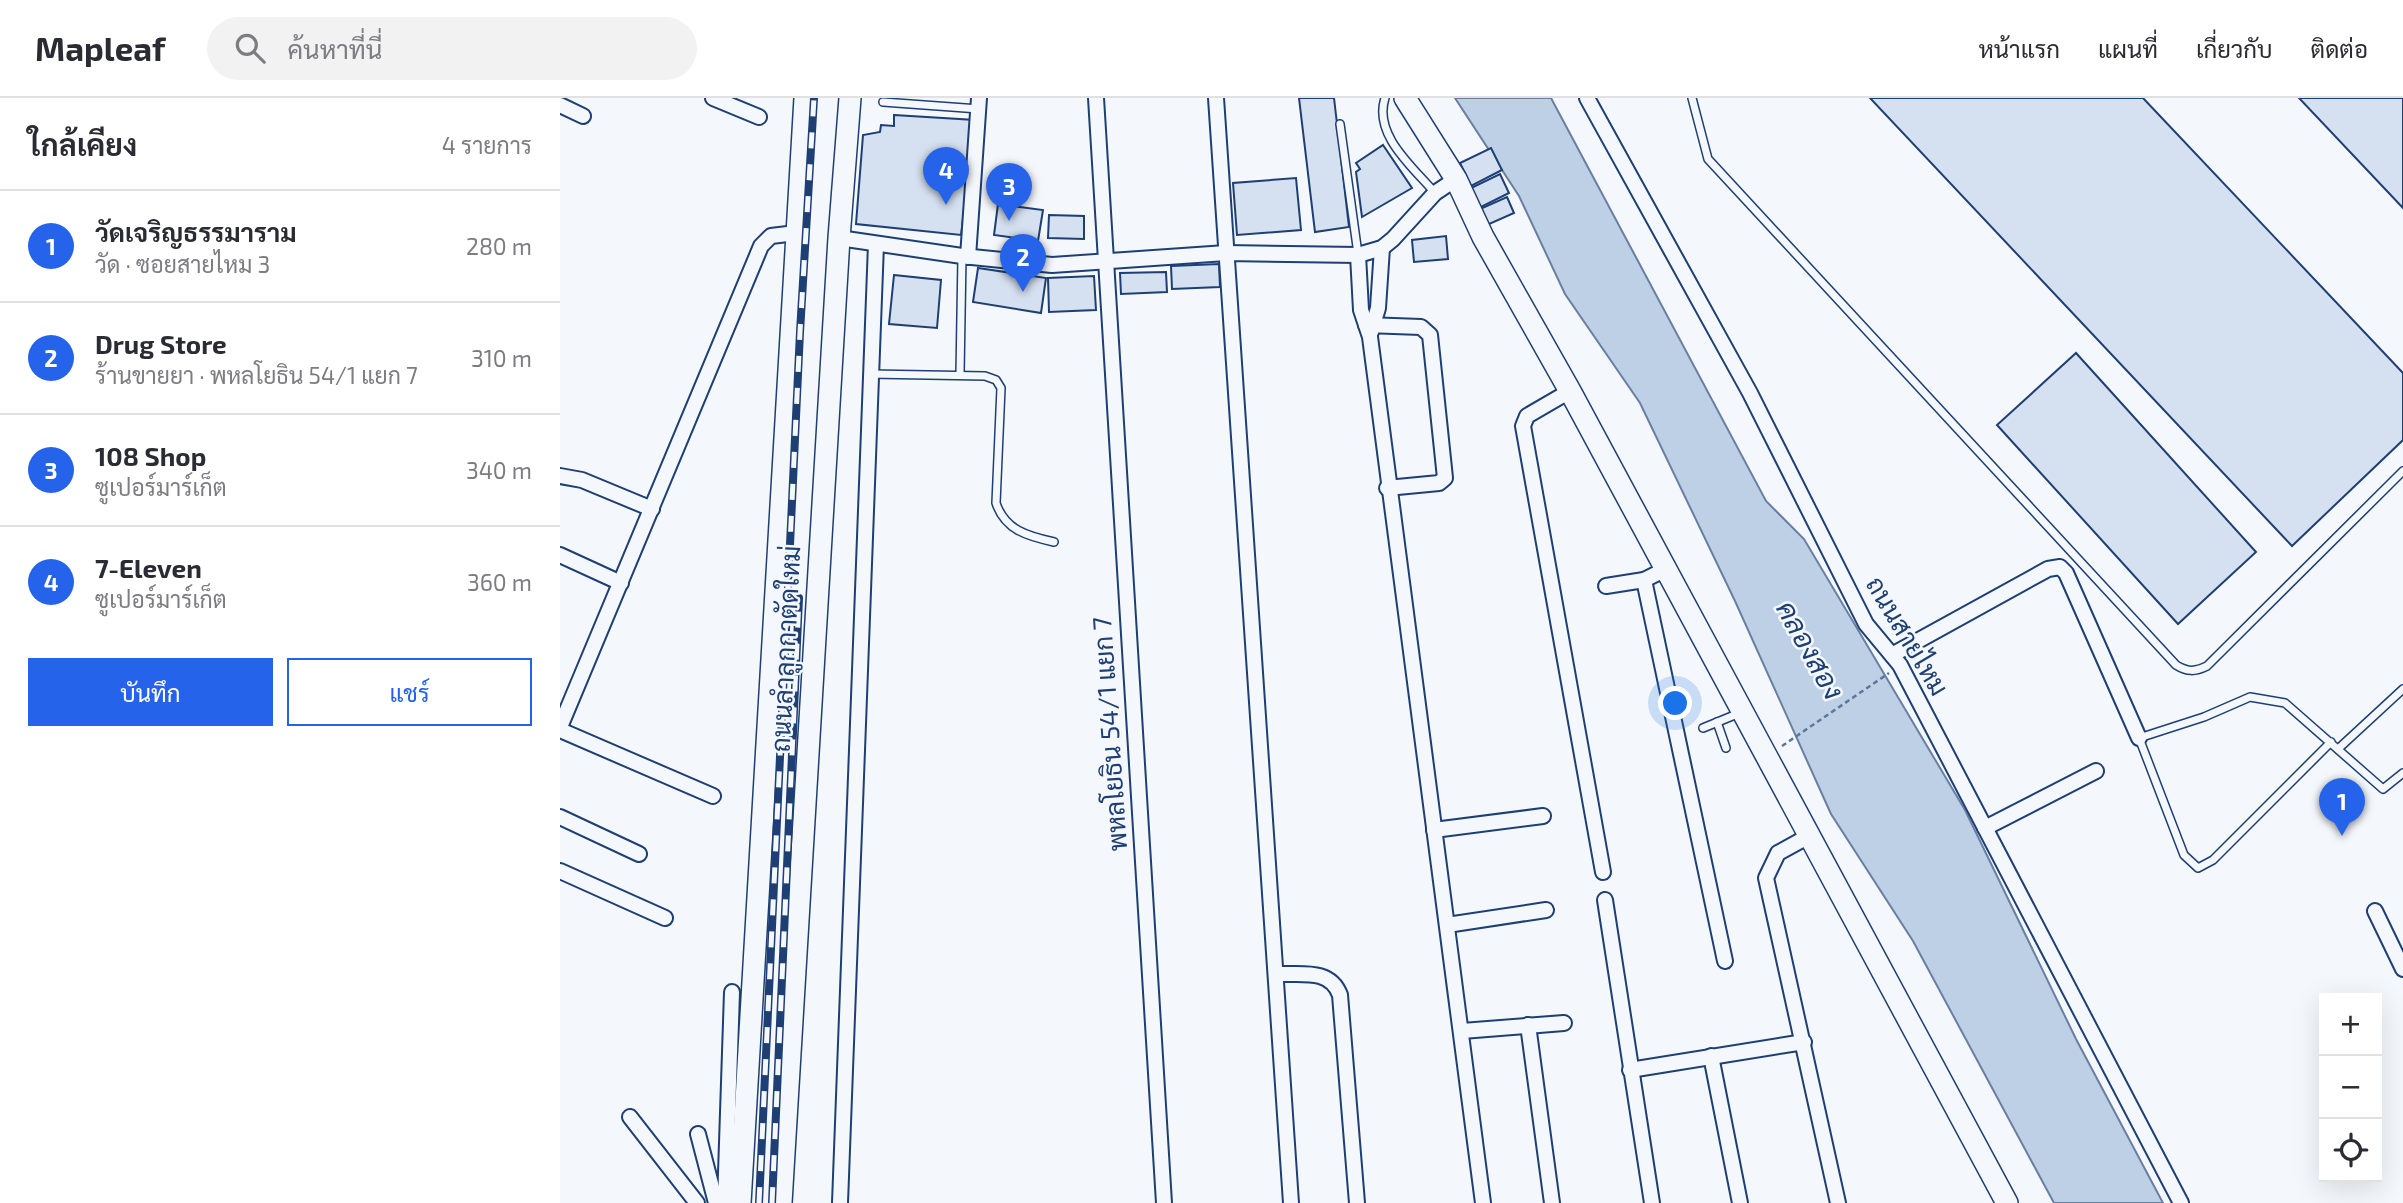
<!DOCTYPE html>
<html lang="th">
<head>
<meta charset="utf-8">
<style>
  :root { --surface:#fff; --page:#f2f2f3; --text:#2b2b33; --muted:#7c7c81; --line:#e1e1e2; --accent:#2563eb }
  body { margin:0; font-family:"Exo 2",Sarabun,sans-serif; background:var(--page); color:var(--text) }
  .controls { position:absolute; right:21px; bottom:21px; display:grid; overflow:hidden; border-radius:0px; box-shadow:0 7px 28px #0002 }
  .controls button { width:63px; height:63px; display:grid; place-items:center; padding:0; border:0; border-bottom:2px solid var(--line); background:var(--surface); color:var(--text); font:35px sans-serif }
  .you { position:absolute; left:1116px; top:606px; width:24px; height:24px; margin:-18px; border:5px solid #fff; border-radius:50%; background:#1a73e8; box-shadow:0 0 0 10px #1a73e833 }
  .badge { display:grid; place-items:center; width:46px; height:46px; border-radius:50%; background:var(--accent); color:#fff; font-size:23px; font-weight:700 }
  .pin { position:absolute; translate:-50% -58px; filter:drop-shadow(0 2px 4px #0008) }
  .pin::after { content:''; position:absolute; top:37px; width:24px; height:21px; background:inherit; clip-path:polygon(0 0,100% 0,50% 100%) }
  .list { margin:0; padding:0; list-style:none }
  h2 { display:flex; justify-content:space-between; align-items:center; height:91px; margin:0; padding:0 28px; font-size:30px }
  h2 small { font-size:23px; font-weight:400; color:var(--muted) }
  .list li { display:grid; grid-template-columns:46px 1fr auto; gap:21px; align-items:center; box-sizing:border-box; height:112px; padding:0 28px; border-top:2px solid var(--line) }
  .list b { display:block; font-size:26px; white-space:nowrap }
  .list p { margin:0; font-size:23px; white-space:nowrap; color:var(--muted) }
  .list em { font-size:23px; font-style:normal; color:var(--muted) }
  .actions { display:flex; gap:14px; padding:21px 28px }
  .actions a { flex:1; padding:16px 0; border:2px solid var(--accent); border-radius:0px; text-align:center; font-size:24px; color:var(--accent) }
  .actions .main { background:var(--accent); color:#fff }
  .icon { flex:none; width:38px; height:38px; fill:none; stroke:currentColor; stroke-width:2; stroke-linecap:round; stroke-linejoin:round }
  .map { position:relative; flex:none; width:1843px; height:1105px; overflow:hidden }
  header { display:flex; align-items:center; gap:42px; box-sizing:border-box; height:98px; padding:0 35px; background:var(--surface); border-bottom:2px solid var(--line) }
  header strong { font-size:33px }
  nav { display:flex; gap:38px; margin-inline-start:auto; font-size:24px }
  .search { width:490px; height:63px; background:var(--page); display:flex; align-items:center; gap:18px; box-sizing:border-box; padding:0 24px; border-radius:38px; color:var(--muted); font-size:26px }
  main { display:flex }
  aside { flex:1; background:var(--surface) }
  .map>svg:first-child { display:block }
  .water { fill:#bed0e5; stroke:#687fa3; stroke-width:2 }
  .building { fill:#d5e0f0; stroke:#1d3f73; stroke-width:2 }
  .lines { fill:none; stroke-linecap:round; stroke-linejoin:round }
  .lane-casing { stroke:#1d3f73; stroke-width:10 }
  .street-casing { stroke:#1d3f73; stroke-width:18 }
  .secondary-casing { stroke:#1d3f73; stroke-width:24 }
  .path { stroke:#5e769c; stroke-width:2.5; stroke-dasharray:5 3.5; stroke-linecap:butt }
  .lane { stroke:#f4f7fb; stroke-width:7 }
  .street { stroke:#f4f7fb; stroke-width:14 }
  .secondary { stroke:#f4f7fb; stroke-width:21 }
  .rail-casing { stroke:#1d3f73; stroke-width:8 }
  .rail { stroke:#f4f7fb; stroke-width:5; stroke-dasharray:16; stroke-linecap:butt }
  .labels { text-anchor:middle; stroke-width:5; stroke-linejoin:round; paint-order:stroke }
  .street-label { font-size:26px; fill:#1d3f73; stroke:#f4f7fb }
  .water-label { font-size:28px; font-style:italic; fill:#1d3f73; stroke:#f4f7fb }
</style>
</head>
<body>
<header>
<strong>Mapleaf</strong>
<div class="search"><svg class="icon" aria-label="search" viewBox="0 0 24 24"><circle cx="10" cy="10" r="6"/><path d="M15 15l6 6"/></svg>ค้นหาที่นี่</div>
<nav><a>หน้าแรก</a><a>แผนที่</a><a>เกี่ยวกับ</a><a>ติดต่อ</a></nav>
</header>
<main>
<aside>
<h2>ใกล้เคียง<small>4 รายการ</small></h2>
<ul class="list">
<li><span class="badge">1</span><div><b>วัดเจริญธรรมาราม</b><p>วัด · ซอยสายไหม 3</p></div><em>280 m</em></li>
<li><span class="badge">2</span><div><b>Drug Store</b><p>ร้านขายยา · พหลโยธิน 54/1 แยก 7</p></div><em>310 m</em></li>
<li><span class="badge">3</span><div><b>108 Shop</b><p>ซูเปอร์มาร์เก็ต</p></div><em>340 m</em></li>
<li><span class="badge">4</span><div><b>7-Eleven</b><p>ซูเปอร์มาร์เก็ต</p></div><em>360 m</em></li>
</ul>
<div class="actions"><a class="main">บันทึก</a><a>แชร์</a></div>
</aside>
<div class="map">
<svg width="1843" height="1105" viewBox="0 0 1843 1105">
  <rect width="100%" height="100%" fill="#f4f7fb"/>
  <path class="water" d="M895,0H991L1206,403L1244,441L1405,712L1516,941L1603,1105H1494L1353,843L1271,716L1175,503L1080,305L1005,196L959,98Z"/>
  <g class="building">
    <path d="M739,0H774L789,129L755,134Z"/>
    <path d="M1310,0H1583L1843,275V342L1732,448Z"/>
    <path d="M1739,0H1843V110Z"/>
    <path d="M334,17L415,22L401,137L296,126L303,37L320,34L321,27L334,28Z"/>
    <path d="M823,47L852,90L802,119L796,74L800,71L796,65Z"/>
    <path d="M931,50L942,72L911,88L900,65Z"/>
    <path d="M940,76L949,95L919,110L909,91Z"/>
    <path d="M736,80L741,132L677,137L673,85Z"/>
    <path d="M947,99L954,115L927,127L920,111Z"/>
    <path d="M438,106L483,112L478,143L434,137Z"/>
    <path d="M489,117L524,118V141L488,140Z"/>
    <path d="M886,138L888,161L854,164L852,142Z"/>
    <path d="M659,166L660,189L612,191L611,168Z"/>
    <path d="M418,170L486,180L481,215L413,204Z"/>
    <path d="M606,174L607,194L561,196L560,175Z"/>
    <path d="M334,177L381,182L377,230L329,226Z"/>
    <path d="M534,178L536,212L489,214L488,180Z"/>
    <path d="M1516,255L1696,454L1618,526L1437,327Z"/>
  </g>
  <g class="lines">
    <g class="lane-casing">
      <g id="lane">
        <path d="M825,0C813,37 853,69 875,95"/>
        <path d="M1132,0L1148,61L1616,567C1627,574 1635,574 1647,568L1843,373"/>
        <path d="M323,4L419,11"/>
        <path d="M780,26L798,156"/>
        <path d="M310,276L425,278L436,282L441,290L436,405C445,432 467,438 494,444"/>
        <path d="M400,276L402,158"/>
        <path d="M1157,624L1166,650"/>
        <path d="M1143,630L1182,614"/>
        <path d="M1771,644L1653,762L1638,770L1624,757L1579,640L1644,619L1690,599L1725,605L1823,691L1843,675"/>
        <path d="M1778,651L1843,591"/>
      </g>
    </g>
    <g class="street-casing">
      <g id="street">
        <path d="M153,0L199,19"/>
        <path d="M536,0L604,1105"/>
        <path d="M656,0L731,1105"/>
        <path d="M1027,0L1190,295L1306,526L1340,567L1621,1105"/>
        <path d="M0,7L23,18"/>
        <path d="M279,140L402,158L492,167L666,155L798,157L822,150L833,141L875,95L896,81"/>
        <path d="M798,157L801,212L810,239L923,1105"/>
        <path d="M408,159L419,0"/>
        <path d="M806,227L861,229L870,237L885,380L879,385L827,390"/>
        <path d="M811,234L818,210L822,150"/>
        <path d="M1010,293L967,318L963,328L1043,774"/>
        <path d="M0,378L22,382L92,411"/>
        <path d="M0,457L61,485"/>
        <path d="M1084,482L1165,863"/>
        <path d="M1046,488L1084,482L1106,471"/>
        <path d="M1332,557L1488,471L1500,469L1506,475L1579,640"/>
        <path d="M0,629L201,148L211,138L236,135"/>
        <path d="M0,632L153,698"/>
        <path d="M0,719L79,756"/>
        <path d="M1425,730L1536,673"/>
        <path d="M874,732L983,718"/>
        <path d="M1249,738L1218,755L1206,780L1278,1105"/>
        <path d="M0,773L105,820"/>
        <path d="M1045,802L1092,1105"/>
        <path d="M1815,813L1843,871"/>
        <path d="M887,827L986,812"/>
        <path d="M716,876C741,877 770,870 780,897L797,1105"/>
        <path d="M968,927L992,1105"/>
        <path d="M902,933L1004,925"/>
        <path d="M1151,958L1180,1105"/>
        <path d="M1070,972L1244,944"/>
        <path d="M70,1019L137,1105"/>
        <path d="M138,1036L156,1105"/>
        <path d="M165,1105L172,894"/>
        <path d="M280,1105L316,146"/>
      </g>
    </g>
    <g class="secondary-casing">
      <g id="secondary">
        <path d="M845,0L896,81L923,139L1010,293L1447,1105"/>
        <path d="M180,1105L245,0"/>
        <path d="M221,1105L279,140L290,0"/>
      </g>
    </g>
    <path class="path" d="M1222,648L1329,575"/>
    <use href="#lane" class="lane"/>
    <use href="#street" class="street"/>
    <use href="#secondary" class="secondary"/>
    <g class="rail-casing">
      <g id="rail">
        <path d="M199,1105L240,234L254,0"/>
        <path d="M212,1105L239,500"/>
      </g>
    </g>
    <use href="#rail" class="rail"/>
  </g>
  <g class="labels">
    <g class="street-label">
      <text transform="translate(1347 538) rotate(59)" y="9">ถนนสายไหม</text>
      <text transform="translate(226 551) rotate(-87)" y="9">ถนนลำลูกกาตัดใหม่</text>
      <text transform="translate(550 636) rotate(-94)" y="9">พหลโยธิน 54/1 แยก 7</text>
    </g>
    <g class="water-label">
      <text transform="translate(1250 552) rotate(61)" y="10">คลองสอง</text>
    </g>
  </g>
</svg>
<div class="controls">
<button>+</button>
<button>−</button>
<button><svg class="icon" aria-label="locate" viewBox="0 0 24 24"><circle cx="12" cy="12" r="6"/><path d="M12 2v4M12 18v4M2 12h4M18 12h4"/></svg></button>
</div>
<div class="you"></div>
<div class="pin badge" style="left:1782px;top:738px">1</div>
<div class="pin badge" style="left:463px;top:194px">2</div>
<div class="pin badge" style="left:449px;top:123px">3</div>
<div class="pin badge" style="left:386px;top:107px">4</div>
</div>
</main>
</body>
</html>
